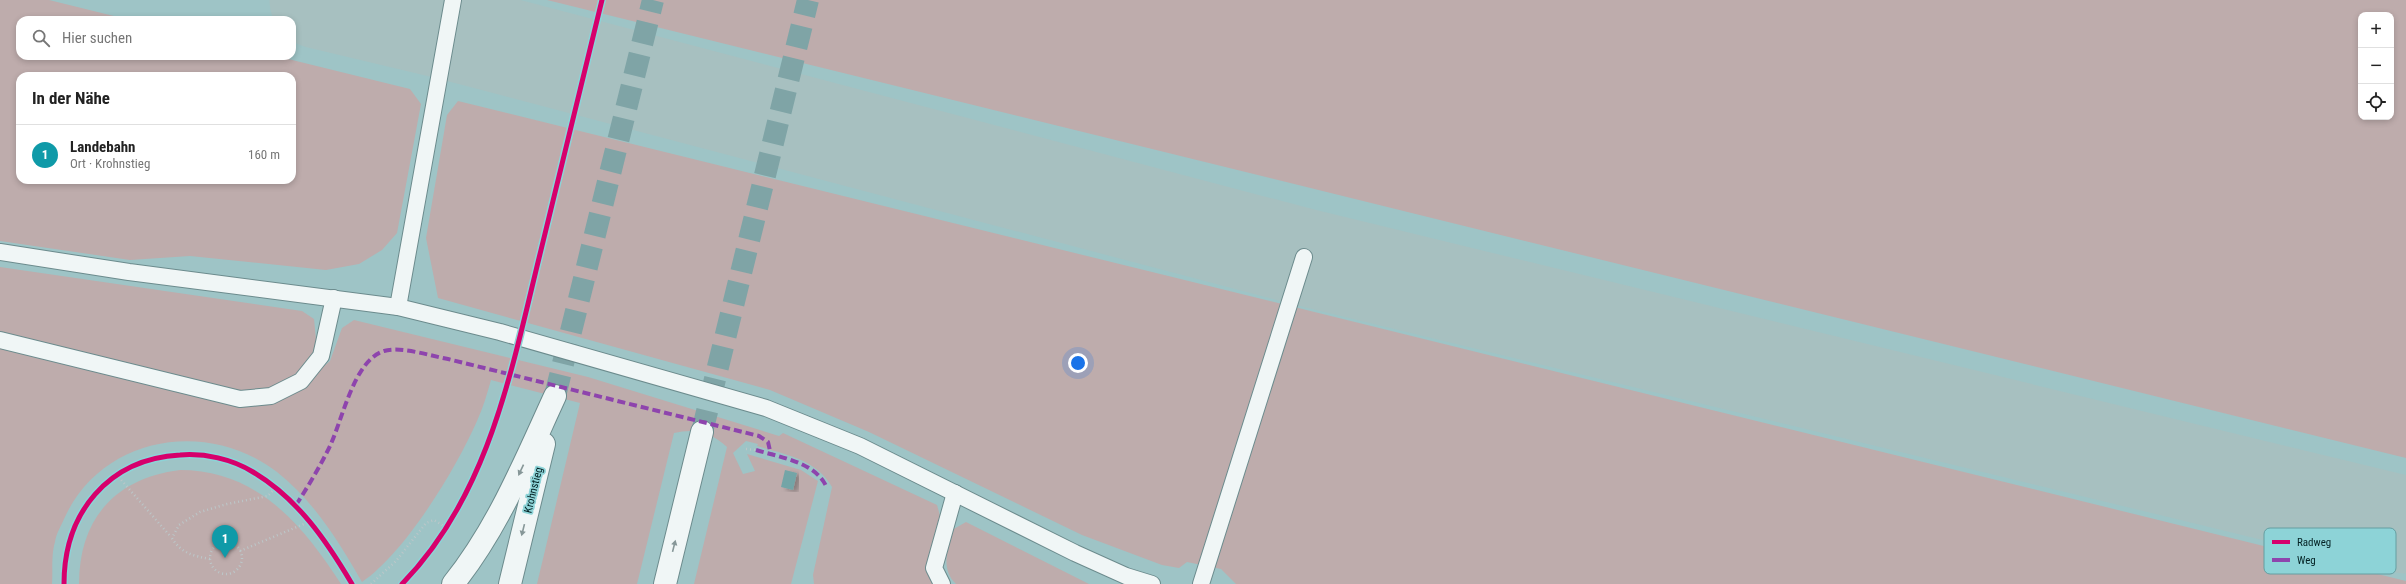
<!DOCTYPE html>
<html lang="de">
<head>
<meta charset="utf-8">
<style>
  :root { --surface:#fff; --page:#f2f2f2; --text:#222; --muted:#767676; --line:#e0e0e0; --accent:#0b8043 }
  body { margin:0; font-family:"Roboto Condensed",sans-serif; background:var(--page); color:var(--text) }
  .controls { position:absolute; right:12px; top:12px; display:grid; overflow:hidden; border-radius:8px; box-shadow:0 2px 6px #0003 }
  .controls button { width:36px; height:36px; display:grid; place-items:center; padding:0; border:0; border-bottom:1px solid var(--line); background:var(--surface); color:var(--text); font:20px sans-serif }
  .you { position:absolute; left:1078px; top:363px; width:14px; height:14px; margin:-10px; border:3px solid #fff; border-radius:50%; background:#1a73e8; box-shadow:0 0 0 6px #1a73e833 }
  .badge { display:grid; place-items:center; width:26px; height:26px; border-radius:50%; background:var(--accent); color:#fff; font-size:13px; font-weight:700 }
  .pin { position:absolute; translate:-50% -33px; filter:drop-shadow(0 1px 2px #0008) }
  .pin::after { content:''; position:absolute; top:21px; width:14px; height:12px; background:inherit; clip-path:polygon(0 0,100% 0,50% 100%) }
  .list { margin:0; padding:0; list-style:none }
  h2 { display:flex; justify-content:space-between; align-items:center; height:52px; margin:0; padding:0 16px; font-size:17px }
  h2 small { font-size:13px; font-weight:400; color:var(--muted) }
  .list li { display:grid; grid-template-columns:26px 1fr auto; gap:12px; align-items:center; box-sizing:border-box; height:60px; padding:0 16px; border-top:1px solid var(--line) }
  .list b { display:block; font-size:15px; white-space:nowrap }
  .list p { margin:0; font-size:13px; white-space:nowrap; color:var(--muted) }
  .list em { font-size:13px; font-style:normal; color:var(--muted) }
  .icon { flex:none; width:22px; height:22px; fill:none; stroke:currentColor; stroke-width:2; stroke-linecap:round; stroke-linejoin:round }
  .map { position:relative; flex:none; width:2406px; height:584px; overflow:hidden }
  .search { position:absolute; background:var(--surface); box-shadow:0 2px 6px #0003; left:16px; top:16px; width:280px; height:44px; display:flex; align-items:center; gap:10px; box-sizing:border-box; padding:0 14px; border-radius:12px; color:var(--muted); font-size:15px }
  .panel { position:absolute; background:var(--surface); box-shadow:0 2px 6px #0003; left:16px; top:72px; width:280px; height:112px; border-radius:12px }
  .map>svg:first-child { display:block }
  .green { fill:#beacac; fill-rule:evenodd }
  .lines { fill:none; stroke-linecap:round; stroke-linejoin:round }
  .taxiway { stroke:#a7c0c0; stroke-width:97 }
  .building { fill:#73a5a7; filter:url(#shadow) }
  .highway-tunnel { stroke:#7fa4a6; stroke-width:22; stroke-dasharray:22 11; stroke-linecap:butt }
  .lane-casing { stroke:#6c8b8d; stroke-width:18 }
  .highway-casing { stroke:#6c8b8d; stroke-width:24 }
  .path { stroke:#bcc7c9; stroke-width:2.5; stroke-dasharray:1 3; stroke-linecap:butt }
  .lane { stroke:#f0f6f6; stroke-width:16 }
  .highway { stroke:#f0f6f6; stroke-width:22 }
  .quiet { stroke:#8e44ad; stroke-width:4; stroke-dasharray:8 4; stroke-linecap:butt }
  .cycleway-casing { stroke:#8dd3d7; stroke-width:8 }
  .cycleway { stroke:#d6006c; stroke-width:5 }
  .oneway { fill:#869798 }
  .labels { text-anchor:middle; stroke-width:3.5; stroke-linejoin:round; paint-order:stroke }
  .street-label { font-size:11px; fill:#042224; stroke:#8dd3d7 }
  .key { fill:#8dd3d7; stroke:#649ea1; stroke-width:1 }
  .key-label { font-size:11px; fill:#042224 }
</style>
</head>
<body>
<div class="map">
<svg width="2406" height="584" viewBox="0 0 2406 584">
  <defs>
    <filter id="shadow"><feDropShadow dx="4.5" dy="2.5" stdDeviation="2" flood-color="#0004"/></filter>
  </defs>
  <rect width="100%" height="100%" fill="#9ec4c6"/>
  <g class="green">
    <path d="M0,0H49L130,20H20V56H276L410,89L421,104L397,233L382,250L359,264L326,270L190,256L130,260L0,241ZM20,76H292V180H20Z"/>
    <path d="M547,0H2406V458ZM2361,15H2391V117H2361Z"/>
    <path d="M458,101L2406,581V584H1236L1221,569L1187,562L1179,568L1162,565L1082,535L869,432L770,390L438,298L426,238L447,115Z"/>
    <path d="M0,267L302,311L314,319L316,340L312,359V376L330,361L342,328L354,320L588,377L779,436L783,433L937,505L941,519L933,584H814L813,575L832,487C816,459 786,455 757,446L758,444L746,441L733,453L743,474L755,471L747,454L801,470L818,481L791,584H694L727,447C711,432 695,428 674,433L637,584H537L580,403L491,380C487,394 483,408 477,421C456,469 405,553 362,582C339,542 314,501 277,472C207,418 101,436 64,519C61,526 56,534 55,542C51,555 53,571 52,584H0Z"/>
    <path d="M180,470C257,470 302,524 341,584H79C79,519 115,478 180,470Z"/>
    <path d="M966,522L1089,584H956C940,569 948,549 952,530Z"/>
  </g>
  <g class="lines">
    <path class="taxiway" d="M318,0L448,31L1304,257L2406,525"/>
  </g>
  <path class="building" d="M785,470L797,473L793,490L781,487Z"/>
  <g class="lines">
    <g class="highway-tunnel">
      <path d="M555,396L653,0"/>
      <path d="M702,432L808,0"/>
    </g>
    <g class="lane-casing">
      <g id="lane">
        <path d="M0,252L129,272L398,307L500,332L766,408L860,446L1075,553L1126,576L1152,584"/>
        <path d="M398,307L453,0"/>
        <path d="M0,340L240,399L271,396L301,381L321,356L334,298"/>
        <path d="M942,584L934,568L955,493"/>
        <path d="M1201,584L1304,257"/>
      </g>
    </g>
    <g class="highway-casing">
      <g id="highway">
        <path d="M453,584C498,528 525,461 555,396"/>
        <path d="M510,584L544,444"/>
        <path d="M665,584L702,432"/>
      </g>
    </g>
    <g class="path">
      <path d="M746,449L756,450"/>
      <path d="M116,474L171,537"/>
      <circle cx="226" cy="558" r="16"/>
      <path d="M240,551L311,521"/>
      <path d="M210,559C193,556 181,553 172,538L179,525L200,512L227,504L268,496L276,487"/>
      <path d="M371,584L396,561L426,523L434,520L447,528"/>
    </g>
    <use href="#lane" class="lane"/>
    <use href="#highway" class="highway"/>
    <g class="quiet">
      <path d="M756,450C779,457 815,462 826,486"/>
      <path d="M296,505C307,488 318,470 327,452C342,425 352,361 384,351C401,346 431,356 448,359L759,436L768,442L771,455"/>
    </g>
    <g class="cycleway-casing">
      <g id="cycleway">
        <path d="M64,584C64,513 108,459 180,455C205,453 232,459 253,472C298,499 326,540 352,584"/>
        <path d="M402,584C490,494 512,367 541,250C561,167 582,83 602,0"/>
      </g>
    </g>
    <use href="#cycleway" class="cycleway"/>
  </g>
  <defs><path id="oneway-solid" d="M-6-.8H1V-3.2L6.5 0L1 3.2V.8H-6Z"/></defs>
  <g class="oneway">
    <use href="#oneway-solid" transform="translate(521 470) rotate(115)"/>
    <use href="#oneway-solid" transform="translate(523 530) rotate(104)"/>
    <use href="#oneway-solid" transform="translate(674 546) rotate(-76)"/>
  </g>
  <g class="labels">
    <g class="street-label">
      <text transform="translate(533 490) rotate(-76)" y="4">Krohnstieg</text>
    </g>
  </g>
  <rect x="2264" y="528" width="132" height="46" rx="6" class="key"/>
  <rect x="2272" y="540" width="18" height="4" fill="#d6006c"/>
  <rect x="2272" y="558" width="18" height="4" fill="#8e44ad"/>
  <g class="key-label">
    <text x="2297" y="546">Radweg</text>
    <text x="2297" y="564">Weg</text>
  </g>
</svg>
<div class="controls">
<button>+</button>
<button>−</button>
<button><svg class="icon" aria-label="locate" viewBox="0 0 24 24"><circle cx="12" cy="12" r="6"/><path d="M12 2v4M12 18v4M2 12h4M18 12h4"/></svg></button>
</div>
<div class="you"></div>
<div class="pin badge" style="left:225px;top:558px;background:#0f9aa8">1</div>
<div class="search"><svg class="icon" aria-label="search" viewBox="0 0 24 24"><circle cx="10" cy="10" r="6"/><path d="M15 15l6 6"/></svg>Hier suchen</div>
<section class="panel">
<h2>In der Nähe<small></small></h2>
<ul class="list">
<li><span class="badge" style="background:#0f9aa8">1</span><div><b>Landebahn</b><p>Ort · Krohnstieg</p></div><em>160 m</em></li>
</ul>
</section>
</div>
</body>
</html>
